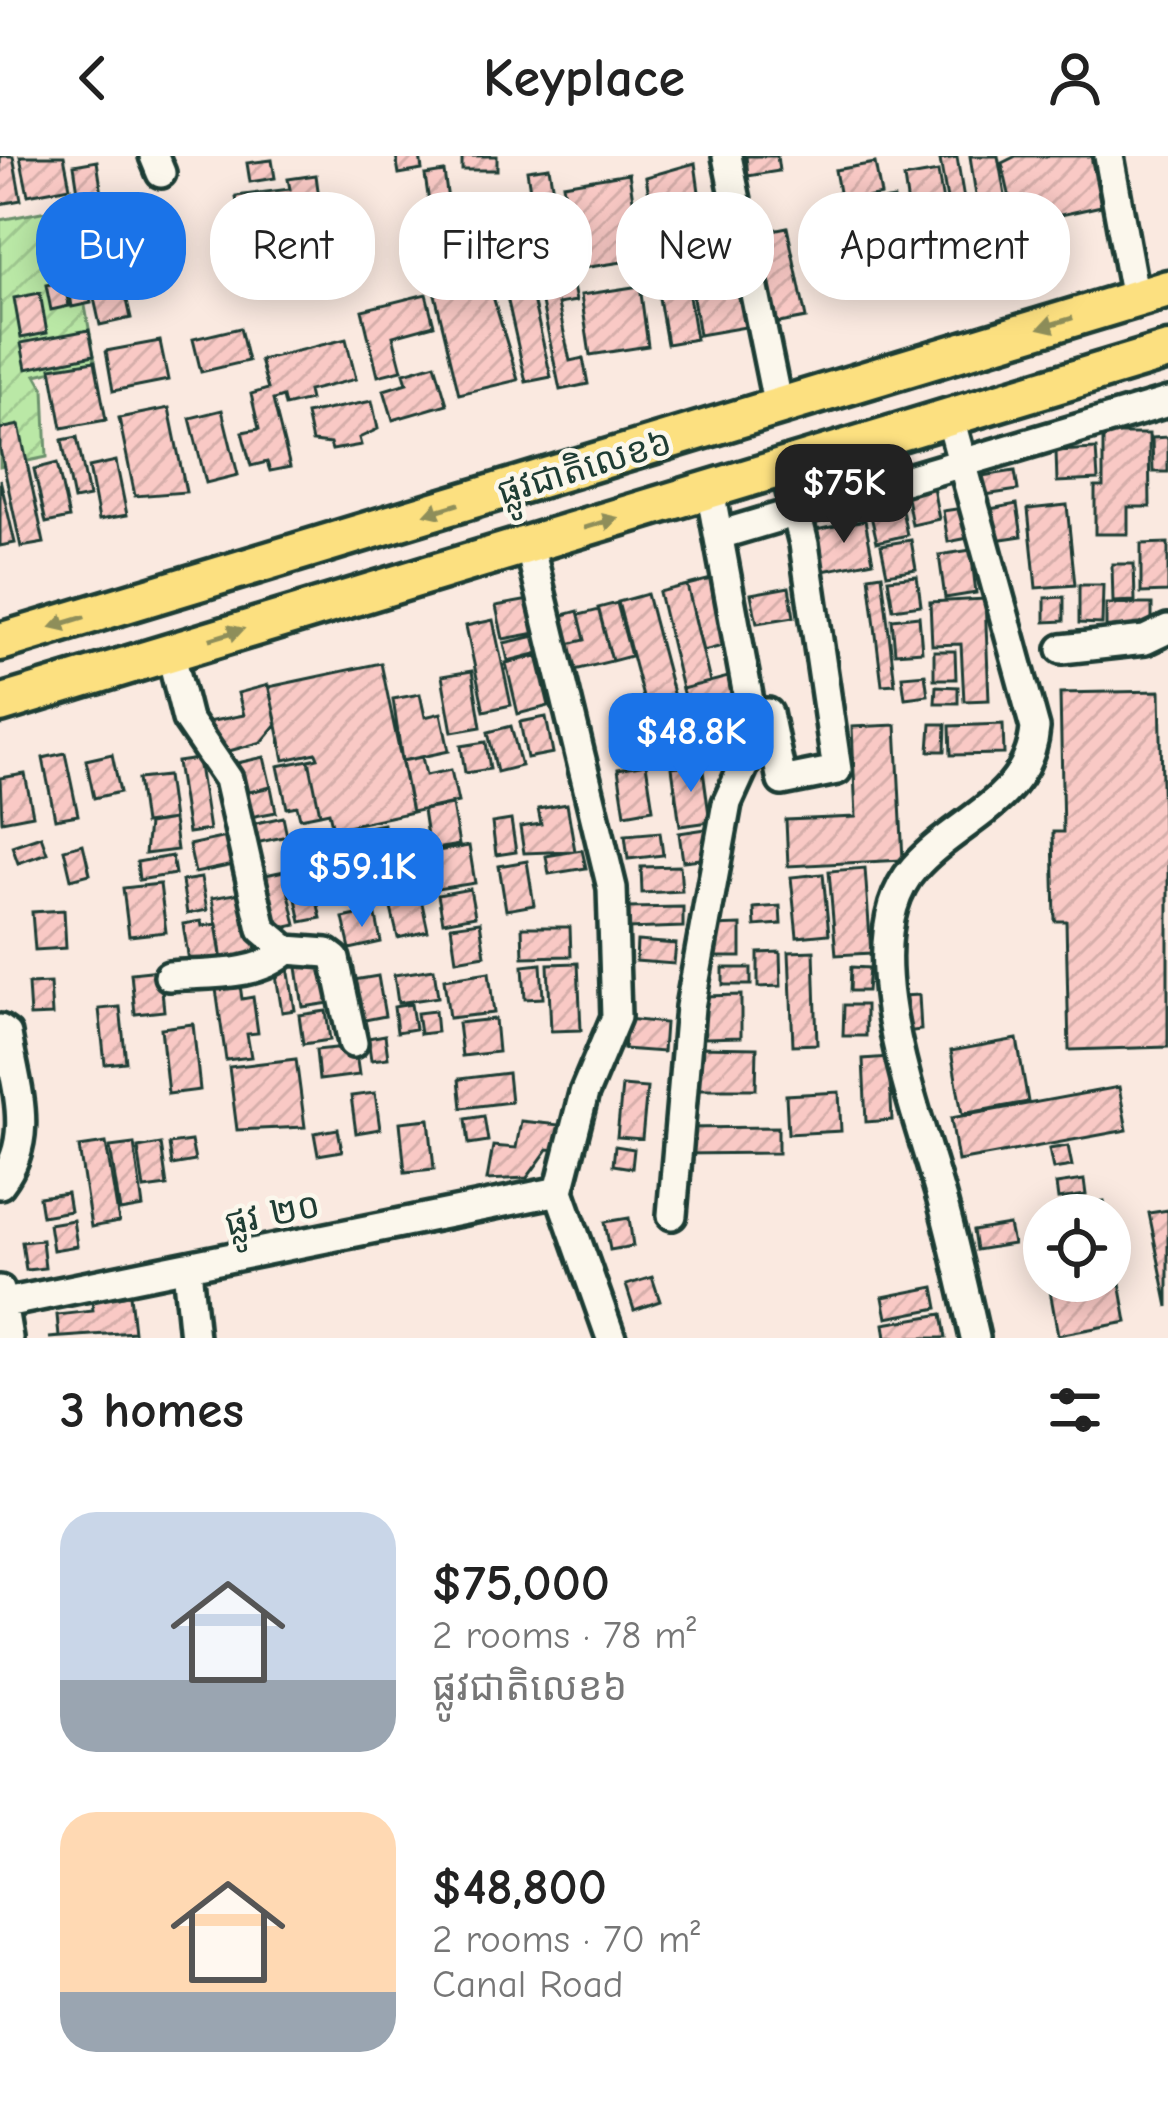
<!DOCTYPE html>
<html lang="en">
<head>
<meta charset="utf-8">
<style>
  body { margin:0; font-family:"Comic Neue","Noto Sans Khmer",sans-serif; background:#f2f2f2; color:#222; height:100vh; display:flex; flex-direction:column; font-size:45px; white-space:nowrap }
  * { box-sizing:border-box; margin:0 }
  p { font-size:39px; color:#767676 }
  .icon { flex:none; width:66px; height:66px; fill:none; stroke:currentColor; stroke-width:2; stroke-linecap:round; stroke-linejoin:round }
  .map { position:relative; height:1182px; overflow:hidden }
  .details { display:flex; flex-direction:column; background:#fff; flex:1 }
  .details>* { flex:none }
  .top-card { position:absolute; left:36px; top:36px; width:1098px; height:108px; display:flex; gap:24px }
  .fabs { position:absolute; left:1023px; top:1038px; display:grid; gap:24px }
  .fabs a { display:grid; place-items:center; width:108px; height:108px; border-radius:50%; background:#fff; box-shadow:0 6px 30px #0003; font-size:60px }
  .price { position:absolute; translate:-50% -102px; padding:0 27px; border-radius:24px; background:#1a73e8; color:#fff; font-size:39px; line-height:78px; filter:drop-shadow(0 3px 6px #0008) }
  .price::after { content:''; position:absolute; left:50%; top:72px; width:36px; height:27px; margin-left:-18px; background:inherit; clip-path:polygon(0 0,100% 0,50% 100%) }
  .price.on { background:#222; color:#fff }
  ul { padding:0; list-style:none }
  li { display:flex; align-items:center; gap:36px; height:300px; padding:0 60px }
  li span { display:grid; place-items:center; flex:none; width:336px; height:240px; border-radius:36px; color:#555 }
  li>.icon { margin-inline-start:auto }
  span .icon { width:144px; height:144px; fill:#fffc; stroke-width:1 }
  li b { font-size:51px }
  h2 { display:flex; justify-content:space-between; align-items:center; height:144px; padding:0 60px; font-size:51px }
  .tag { padding:0 42px; border-radius:48px; background:#fff; box-shadow:0 6px 30px #0003; font-size:42px; line-height:108px }
  .tag.on { background:#1a73e8; color:#fff }
  header { display:flex; justify-content:space-between; align-items:center; height:156px; padding:0 60px; background:#fff; font-size:54px; font-weight:600 }
  .map>svg:first-child { display:block }
</style>
</head>
<body>
<header><svg class="icon" aria-label="back" viewBox="0 0 24 24"><path d="M15 5l-7 7 7 7"/></svg>Keyplace<svg class="icon" aria-label="person" viewBox="0 0 24 24"><circle cx="12" cy="8" r="4"/><path d="M4 21q1-7 8-7t8 7"/></svg></header>
<div class="map">
<svg width="1168" height="1182" viewBox="0 0 1168 1182">
  <defs>
    <pattern id="garden-furrows" width="10" height="10" patternUnits="userSpaceOnUse" patternTransform="scale(3)"><rect width="10" height="10" fill="#bae8a6"/><path d="M-1 1l2-2M0 10L10 0M9 11l2-2" fill="none" stroke="#9fc890"/></pattern>
    <pattern id="building-hatch" width="6" height="6" patternUnits="userSpaceOnUse" patternTransform="scale(3)"><rect width="6" height="6" fill="#f9c9c5"/><path d="M-1 1l2-2M0 6l6-6M5 7l2-2" fill="none" stroke="#d5aeaa"/></pattern>
  </defs>
  <rect width="100%" height="100%" fill="#fae9e0"/>
  <filter id="ink" filterUnits="userSpaceOnUse"><feTurbulence type="fractalNoise" baseFrequency=".00833" numOctaves="2"/><feDisplacementMap in="SourceGraphic" scale="24" xChannelSelector="R" yChannelSelector="G"/><feConvolveMatrix kernelMatrix="1 2 1 2 8 2 1 2 1" color-interpolation-filters="sRGB"/></filter>
  <g filter="url(#ink)">
    <path fill="url(#garden-furrows)" stroke="#6c926d" stroke-width="3" d="M67 51 95 205 36 219 44 233 47 301 0 311V64Z"/>
    <path fill="url(#building-hatch)" stroke="#1f3d34" stroke-width="3" d="M0 0H13L21 44 0 48Z
      M20 0H64L70 31 28 39Z
      M396 0H420L422 14 399 18Z
      M462 0H497V14H462Z
      M746 0H777L779 15 748 20Z
      M970 0H998L1011 74 982 79Z
      M1016 0H1091L1101 50 1016 69 1002 7Z
      M957 1 971 86 955 89 940 4Z
      M272 4 275 22 250 26 247 7Z
      M97 5 104 52 81 56 74 9Z
      M695 7 700 43 651 50 646 21Z
      M875 7 881 39 841 47 835 14Z
      M549 11 557 59 534 62 527 14Z
      M444 16 448 44 429 47 425 19Z
      M938 16 945 59 910 64 904 22Z
      M629 17 642 103 576 113 563 28Z
      M316 19 322 65 241 76 236 40 290 33 288 23Z
      M894 43 907 114 849 124 836 53Z
      M736 46 757 169 699 179 679 55Z
      M455 51 457 78 424 80 422 53Z
      M827 55 843 137 826 140 810 59Z
      M945 64 951 102 920 107 914 69Z
      M787 71 806 162 769 169 755 99 762 98 758 77Z
      M112 78 131 162 100 169 81 84Z
      M304 86 309 117 252 125 248 94Z
      M73 90 76 107 54 111 51 94Z
      M482 90 487 108 429 124 424 106Z
      M681 91 696 183 667 188 651 96Z
      M525 109 551 221 526 226 501 114Z
      M486 117 518 224 459 238 433 130Z
      M571 121 576 145 558 148 570 205 583 202 588 228 560 234 538 128Z
      M87 122 91 147 72 151 68 126Z
      M64 125 69 150 51 154 46 129Z
      M640 130 648 190 590 199 581 139Z
      M40 137 47 177 21 182 14 142Z
      M426 138 434 169 393 180 402 214 378 220 362 154Z
      M240 172 248 205 201 216 193 183Z
      M89 174 94 199 26 213 21 187Z
      M346 183 356 223 308 235 310 244 285 250 283 241 273 244 290 311 270 315 267 306 251 310 242 276 259 273 251 238 268 233 260 204Z
      M160 185 168 224 113 235 106 195Z
      M95 205 106 264 62 272 51 212Z
      M435 208 447 248 393 264 384 234 407 227 404 217Z
      M372 245 378 273 359 282 361 289 332 294 330 288 312 286 306 258Z
      M169 252 186 336 135 340 119 262Z
      M222 254 238 319 206 327 190 262Z
      M19 269 44 387 21 391 0 293V273Z
      M1103 278H1149L1150 351H1128V378H1095V331H1103Z
      M77 281 89 341 74 344 62 284Z
      M1168 281V316H1153L1152 282Z
      M1096 293 1098 324 1057 326 1056 295Z
      M116 305 127 359 99 364 89 311Z
      M57 307 69 362 46 367 34 313Z
      M1015 315 1018 334 985 339 982 320Z
      M0 323 15 387 0 390Z
      M933 331 939 363 912 369 906 336Z
      M1017 348 1022 380 995 384 990 353Z
      M901 349 907 379 877 386 870 355Z
      M1067 349 1075 429 1036 432 1028 353Z
      M963 352 968 382 948 386 943 355Z
      M865 364 873 405 823 415 816 374Z
      M911 384 916 413 887 418 881 389Z
      M1168 387V436L1141 437V388Z
      M971 394 976 437 945 442 939 399Z
      M1112 408H1134L1135 445 1113 446Z
      M882 418 895 528 882 529 869 420Z
      M917 420 921 449 893 453 888 423Z
      M711 423 727 489 703 495 687 429Z
      M687 429 710 526 682 533 659 436Z
      M1079 429H1103L1102 468 1079 467Z
      M789 431 794 461 757 467 751 438Z
      M647 438 674 541 645 549 618 446Z
      M1064 441V465L1045 466V442Z
      M985 443 989 544 964 545 961 488 932 489 930 446Z
      M529 444 536 477 503 483 496 450Z
      M617 447 631 500 612 505 598 452Z
      M1106 448H1152V477H1106Z
      M599 454 612 505 575 514 568 488 585 484 579 459Z
      M578 455 585 484 559 490 552 462Z
      M919 460 922 495 895 497 892 463Z
      M493 464 511 549 484 555 466 470Z
      M535 480 539 497 508 505 504 487Z
      M934 495H955L956 523H934Z
      M537 500 549 550 518 558 506 507Z
      M381 507 412 656 333 673 329 656 320 658 309 604 318 602 316 597 284 604 269 531Z
      M472 515 481 571 452 576 442 520Z
      M925 518 928 539 905 542 902 520Z
      M728 521 733 540 687 552 682 533Z
      M268 529 277 568 262 586 229 595 197 568 244 559 238 537Z
      M936 530 958 531V547H935Z
      M1160 535 1163 672H1168V891L1069 894 1066 765H1055L1053 676H1063L1060 537Z
      M420 538 425 561 441 557 449 595 402 605 393 543Z
      M683 545 692 584 653 593 644 554Z
      M546 561 553 597 527 602 520 566Z
      M931 568H946L945 595H929Z
      M1003 568 1004 598 951 599 950 570Z
      M896 569 903 704 788 710 786 664 856 661 852 571Z
      M511 570 521 610 497 616 488 576Z
      M486 586 490 613 465 617 461 590Z
      M65 597 78 659 55 663 43 602Z
      M112 598 120 636 94 642 86 604Z
      M264 601 271 631 240 638 233 608Z
      M422 601 426 619 451 614 458 646 412 656 402 605Z
      M198 603 209 674 188 677 177 606Z
      M309 604 320 658 300 662 297 650 287 652 278 610Z
      M702 607 710 666 680 670 672 611Z
      M646 608 653 653 625 658 618 613Z
      M25 618 33 659 2 665 0 622Z
      M167 620 173 664 144 668 138 623Z
      M271 631 276 656 245 662 240 638Z
      M567 648 575 695 524 697 520 671 541 668 538 653Z
      M452 649 459 689 429 694 423 654Z
      M283 661 287 680 256 687 252 668Z
      M173 664 177 694 145 698 148 668Z
      M511 664 516 696 496 699 492 667Z
      M383 668 393 714 373 718 363 672Z
      M706 673 710 702 683 705 679 677Z
      M660 676 663 699 628 703 625 679Z
      M41 680 47 697 18 707 12 690Z
      M226 681 233 709 195 717 189 689Z
      M83 688 90 718 71 723 64 693Z
      M347 690 355 726 326 732 318 696Z
      M469 690 475 727 424 735 418 698Z
      M582 694 586 712 549 718 546 700Z
      M172 700 175 718 139 724 137 706Z
      M527 705 534 749 506 754 499 710Z
      M680 710 682 735 642 737 641 711Z
      M309 711 321 762 301 766 290 715Z
      M865 712 871 797 836 799 829 715Z
      M284 715 296 769 268 775 256 721Z
      M823 718 829 778 797 781 791 721Z
      M201 722 207 754 187 758 182 725Z
      M417 724 428 775 398 782 386 731Z
      M160 728 166 776 129 780 123 732Z
      M470 733 475 760 443 766 438 739Z
      M246 736 257 800 222 806 212 742Z
      M780 750 781 768 755 770 754 752Z
      M683 751V771L628 773 627 752Z
      M64 754 66 792 35 794 32 756Z
      M375 755 381 786 350 793 343 762Z
      M201 765 202 770 217 768 222 806 190 811 183 768Z
      M480 766 485 799 456 804 451 770Z
      M741 769V801H712L711 770Z
      M522 771H570L571 800 523 801Z
      M637 785 676 788 674 808 636 805Z
      M814 795 817 888 793 889 789 796Z
      M780 796 781 830 758 831V797Z
      M324 801 330 847 303 851 296 805Z
      M578 807 581 874 551 875 548 808Z
      M541 808 543 842 525 843 523 810Z
      M288 811 295 854 282 856 275 813Z
      M851 811 869 812 867 835H850Z
      M723 812H751V829H723Z
      M434 813 438 841 398 847 394 819Z
      M160 814 164 855 135 858 131 817Z
      M489 816 494 857 449 862 444 823Z
      M378 820 385 860 355 866 348 825Z
      M50 827 52 859 30 860 28 828Z
      M240 829 242 843 253 841 258 877 247 878 251 901 226 904 216 833Z
      M741 839V881L705 882 703 840Z
      M919 839 921 874 905 876 902 840Z
      M411 848 415 873 397 876 394 851Z
      M844 849H866V880H843Z
      M120 851 126 906 105 908 99 853Z
      M326 855 330 884 303 888 299 859Z
      M435 855 437 876 420 878 417 857Z
      M495 863 498 896 462 900 458 867Z
      M627 863 665 867 663 896 624 893Z
      M193 868 200 934 168 938 161 872Z
      M385 879 388 902 371 904 368 882Z
      M1017 883 1028 946 962 958 951 895Z
      M355 890 359 919 319 924 316 894Z
      M695 891 757 892 756 933H695Z
      M889 901 892 964 866 966 863 903Z
      M296 903 305 971 237 974 229 911Z
      M508 917 511 946 462 952 459 923Z
      M622 930 647 932 642 983 617 981Z
      M1119 931 1127 974 958 1005 951 962Z
      M839 936 841 975 788 978 786 939Z
      M375 937 380 973 356 977 351 940Z
      M484 960 488 985 469 988 466 963Z
      M429 963 434 1013 405 1016 400 966Z
      M521 965 560 969 557 994 548 993 527 1022 487 1024 493 990 516 992Z
      M778 971V997L680 998V972Z
      M338 973 342 995 318 999 314 977Z
      M191 985 195 1005 172 1009 169 988Z
      M106 987 119 1066 91 1071 79 991Z
      M134 988 143 1051 120 1055 110 991Z
      M161 988 167 1030 144 1033 138 992Z
      M615 990 634 993 632 1012 613 1009Z
      M1068 990 1072 1010 1053 1013 1049 993Z
      M1084 1024 1086 1039 1058 1043 1056 1028Z
      M67 1037 70 1055 42 1060 39 1041Z
      M1104 1045 1106 1059H1055L1054 1053Z
      M1168 1054V1151L1149 1057Z
      M629 1062 633 1090 610 1094 605 1066Z
      M73 1064 77 1090 53 1094 49 1068Z
      M1009 1069 1013 1088 976 1094 973 1075Z
      M42 1084 45 1112 26 1114 22 1086Z
      M1118 1116 1127 1166 1058 1179 1049 1129 1074 1125 1077 1141 1088 1139 1085 1125H1110V1118Z
      M652 1121 660 1145 634 1154 626 1129Z
      M934 1131 938 1152 887 1162 883 1141Z
      M130 1139 134 1176 49 1182 59 1181 57 1159 93 1155 92 1144Z
      M942 1158 946 1182H886L884 1168Z"/>
    <g fill="none" stroke-linecap="round" stroke-linejoin="round">
      <defs>
        <path id="minor" d="M154 0 161 17
          M727 0 778 251
          M1109 0 1135 143
          M950 262 1035 572C1029 645 957 663 914 712 847 787 921 965 943 1048 955 1092 965 1137 975 1182
          M719 379 1168 246
          M529 388 612 732 616 861 584 937 559 1035 611 1182
          M1062 493 1145 484 1168 473
          M170 495 187 563 228 623 262 773 287 794 327 797 335 803 353 887
          M768 557 782 625 837 614 804 388 785 311
          M169 820C206 817 258 822 287 794
          M0 873 7 878C16 934 36 981 0 1028
          M672 1059 690 851 727 647 756 583 710 334
          M187 1112 194 1182
          M0 1134 8 1182
          M0 1148 559 1035"/>
        <path id="major" d="M0 486 1168 133
          M0 548 1168 195"/>
      </defs>
      <use href="#minor" stroke="#1f3d34" stroke-width="36"/>
      <use href="#major" stroke="#1f3d34" stroke-width="45"/>
      <use href="#minor" stroke="#fbf7ec" stroke-width="27"/>
      <use href="#major" stroke="#fce080" stroke-width="36"/>
    </g>
    <defs><path id="oneway-solid" d="M-6-.8H1V-3.2L6.5 0L1 3.2V.8H-6Z" transform="scale(3)"/></defs>
    <g fill="#8e8e5a">
      <use href="#oneway-solid" transform="translate(1056 167) rotate(163)"/>
      <use href="#oneway-solid" transform="translate(442 353) rotate(163)"/>
      <use href="#oneway-solid" transform="translate(601 367) rotate(-17)"/>
      <use href="#oneway-solid" transform="translate(68 466) rotate(163)"/>
      <use href="#oneway-solid" transform="translate(227 478) rotate(-17)"/>
    </g>
  </g>
  <g text-anchor="middle" stroke-width="9" stroke-linejoin="round" paint-order="stroke">
    <g font-size="36" fill="#1f3d34" stroke="#fbf7ec">
      <text transform="translate(584 310) rotate(-17)" y="13">ផ្លូវជាតិលេខ៦</text>
      <text transform="translate(272 1057) rotate(-12)" y="13">ផ្លូវ ២០</text>
    </g>
  </g>
</svg>
<div class="fabs">
<a><svg class="icon" aria-label="locate" viewBox="0 0 24 24"><circle cx="12" cy="12" r="6"/><path d="M12 2v4M12 18v4M2 12h4M18 12h4"/></svg></a>
</div>
<b class="price on" style="left:844px;top:390px">$75K</b>
<b class="price" style="left:691px;top:639px">$48.8K</b>
<b class="price" style="left:362px;top:774px">$59.1K</b>
<div class="top-card">
<a class="tag on">Buy</a>
<a class="tag">Rent</a>
<a class="tag">Filters</a>
<a class="tag">New</a>
<a class="tag">Apartment</a>
</div>
</div>
<section class="details">
<h2>3 homes<svg class="icon" aria-label="filters" viewBox="0 0 24 24"><path d="M4 7h16M4 17h16"/><circle cx="9" cy="7" r="2"/><circle cx="15" cy="17" r="2"/></svg></h2>
<ul>
<li><span style="background:linear-gradient(#c9d6e8 70%,#9aa5b1 0)"><svg class="icon" aria-label="home" viewBox="0 0 24 24"><path d="M3 11l9-7 9 7M6 9v11h12V9"/></svg></span><div><b>$75,000</b><p>2 rooms · 78 m²</p><p>ផ្លូវជាតិលេខ៦</p></div></li>
<li><span style="background:linear-gradient(#ffd9b3 75%,#9aa5b1 0)"><svg class="icon" aria-label="home" viewBox="0 0 24 24"><path d="M3 11l9-7 9 7M6 9v11h12V9"/></svg></span><div><b>$48,800</b><p>2 rooms · 70 m²</p><p>Canal Road</p></div></li>
</ul>
</section>
</body>
</html>
